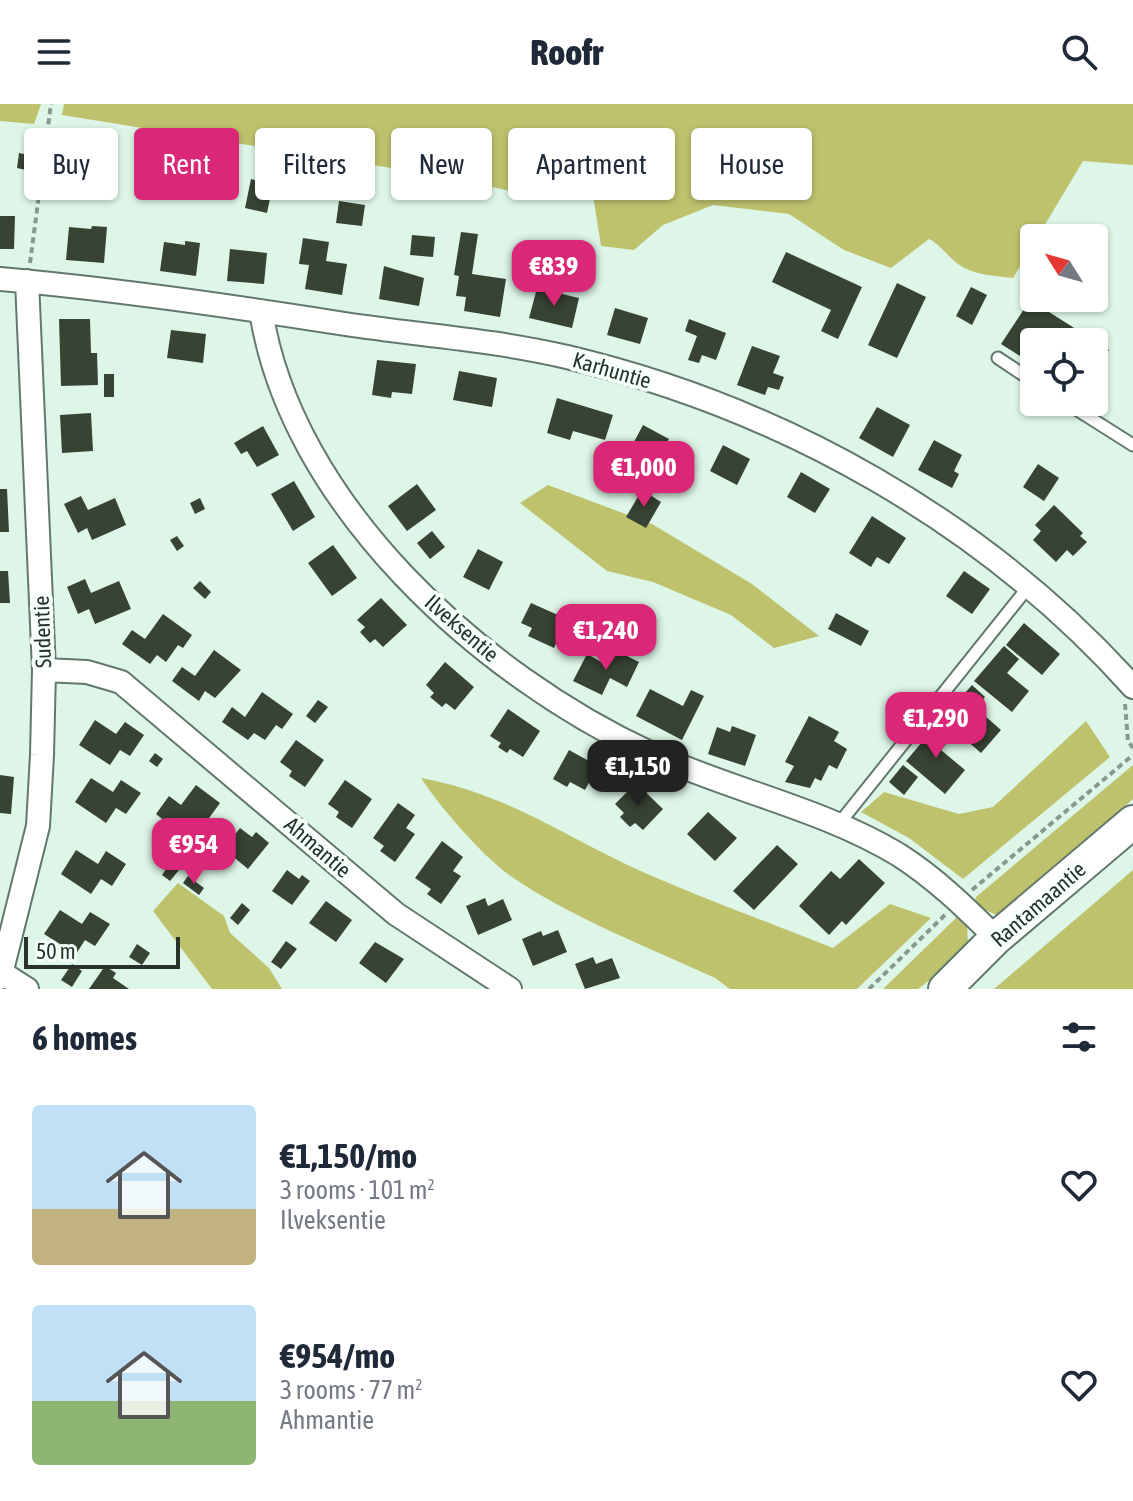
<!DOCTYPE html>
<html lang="en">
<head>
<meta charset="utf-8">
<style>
  body { margin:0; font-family:"Asap Condensed",sans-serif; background:#f2f2f3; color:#1f2937; height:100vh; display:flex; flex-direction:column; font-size:30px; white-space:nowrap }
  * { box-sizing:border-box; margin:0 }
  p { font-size:26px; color:#747a83 }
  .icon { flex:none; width:44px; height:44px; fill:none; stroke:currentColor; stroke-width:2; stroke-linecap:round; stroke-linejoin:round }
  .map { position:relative; height:885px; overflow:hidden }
  .drawer { display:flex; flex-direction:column; background:#fff; flex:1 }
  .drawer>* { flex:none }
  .top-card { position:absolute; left:24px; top:24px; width:1086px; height:72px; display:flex; gap:16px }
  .needle { width:52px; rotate:307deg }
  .buttons { position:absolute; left:1020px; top:120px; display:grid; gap:16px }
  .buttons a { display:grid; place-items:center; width:88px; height:88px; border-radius:8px; background:#fff; box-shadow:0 2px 6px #0004; font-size:40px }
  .scale { position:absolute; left:24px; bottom:20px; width:156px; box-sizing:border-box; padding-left:8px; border:4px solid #29322c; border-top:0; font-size:22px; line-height:28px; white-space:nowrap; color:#29322c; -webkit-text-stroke:6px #f6fff9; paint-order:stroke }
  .price { position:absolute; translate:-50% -68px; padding:0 18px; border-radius:16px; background:#db2777; color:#fff; font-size:26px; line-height:52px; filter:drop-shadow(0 2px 4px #0008) }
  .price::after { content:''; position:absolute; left:50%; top:48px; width:24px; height:18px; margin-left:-12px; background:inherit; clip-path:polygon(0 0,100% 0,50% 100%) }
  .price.active { background:#222; color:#fff }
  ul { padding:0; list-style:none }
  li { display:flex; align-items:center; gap:24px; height:200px; padding:0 32px }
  li span { display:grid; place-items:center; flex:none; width:224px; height:160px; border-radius:8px; color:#555 }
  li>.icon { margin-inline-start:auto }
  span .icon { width:96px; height:96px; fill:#fffc; stroke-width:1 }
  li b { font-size:34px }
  h2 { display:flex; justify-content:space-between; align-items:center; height:96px; padding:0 32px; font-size:34px }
  .tag { padding:0 28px; border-radius:8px; background:#fff; box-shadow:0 2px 6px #0004; font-size:28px; line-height:72px }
  .tag.active { background:#db2777; color:#fff }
  header { display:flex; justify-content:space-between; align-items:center; height:104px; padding:0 32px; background:#fff; font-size:36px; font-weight:800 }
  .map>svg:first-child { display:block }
</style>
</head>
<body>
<header><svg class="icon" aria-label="menu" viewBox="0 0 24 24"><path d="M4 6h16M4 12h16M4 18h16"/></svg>Roofr<svg class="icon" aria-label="search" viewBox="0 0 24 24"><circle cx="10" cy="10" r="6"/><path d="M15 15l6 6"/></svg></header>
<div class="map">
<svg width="1133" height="885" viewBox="0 0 1133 885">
  <rect width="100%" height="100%" fill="#def6e8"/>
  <path fill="#bec26d" d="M0 0H41L34 20 0 17Z
    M64 0H1133V61L1083 57 1013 174C995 172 973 171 958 160 947 152 942 142 929 135L891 164 844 146 789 110 713 101 663 121 634 146 601 142 592 85 564 76 528 91 441 72 62 11Z
    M548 381 652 420 752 480 819 532 774 544 731 511 653 478 607 467 520 399Z
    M1086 617 1110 653 963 775 909 734 861 708 884 688 959 710 993 703Z
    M1133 661V695L1001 813 974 801 976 793Z
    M421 674C509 690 566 734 645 769 707 796 770 819 833 844L890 800 931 814 857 885H730L715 874C648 843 574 815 512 773 484 754 440 703 421 674Z
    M1133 766V885H994Z
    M178 779 224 812 230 829 269 864 282 885H212L153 807Z
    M958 812 967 821 968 840 953 858 918 885H883Z"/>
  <path fill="#384333" d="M19 49 29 51 26 66 17 64Z
    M251 75 273 80 267 109 245 104Z
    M339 97 365 101 362 122 336 119Z
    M0 112H15L14 145H0Z
    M92 122 107 123 104 159 66 156 69 123 91 125Z
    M461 128 478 130 472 170 506 175 500 213 464 207 466 193 456 192 459 172 454 171Z
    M412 131 435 133 433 153 410 151Z
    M303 134 329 138 326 157 347 160 342 191 305 185 309 161 299 160Z
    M568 136 583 139 580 153 566 151Z
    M185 137 200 139 196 172 160 167 164 138 185 141Z
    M230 145 267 149 264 180 227 177Z
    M786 148 862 183 838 235 821 227 831 206 772 178Z
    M384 162 424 174 419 202 379 195Z
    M897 179 926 193 897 254 868 241Z
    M971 183 987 191 972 221 956 212Z
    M537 184 579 194 572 224 529 214Z
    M1030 196 1109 246 1094 269V238H1034V261L1001 240Z
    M615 204 648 214 640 240 607 231Z
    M59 215H90L91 249H97L98 281 61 282Z
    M689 215 726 229 716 256 702 251 699 259 688 256 697 232 685 227Z
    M171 226 206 230 203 259 167 254Z
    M752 242 780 252 773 269 784 273 779 286 768 283 765 291 737 281Z
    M377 256 416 260 412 290 392 288 391 294 372 291Z
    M459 267 497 274 492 303 453 296Z
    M104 270H114V293H104Z
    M557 294 613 311 605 336 573 327 570 336 547 329Z
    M877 303 910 321 893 353 859 334Z
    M91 309 93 347 62 349 60 311Z
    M643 321 669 335 645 380 619 366Z
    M263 322 279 351 257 363 247 347 241 350 234 339Z
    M934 336 962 351 954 367 959 370 952 384 918 366Z
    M723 341 750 355 737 381 710 367Z
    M1038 360 1059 374 1044 397 1023 383Z
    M801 368 830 385 815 409 787 393Z
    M294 377 315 413 293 427 271 390Z
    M417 380 436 406 407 427 388 402Z
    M0 385H7L9 428H0Z
    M642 386 661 398 646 424 626 413Z
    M81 392 88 406 115 394 126 421 92 436 87 424 78 429 64 400Z
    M200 394 205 405 195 410 190 399Z
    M1054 401 1083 429 1080 432 1087 438 1073 452 1067 446 1056 458 1033 436 1041 427 1035 421Z
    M872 412 906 434 889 460 877 453 871 463 849 449Z
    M432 427 445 443 430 455 417 439Z
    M177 432 184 442 177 447 170 436Z
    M333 441 357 474 332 492 308 459Z
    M478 445 503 458 489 486 463 473Z
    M0 467H8L10 499H0Z
    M964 467 990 485 972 510 946 492Z
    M85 475 91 489 119 477 131 505 95 520 89 505 78 510 67 483Z
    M200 477 211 488 205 495 193 484Z
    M381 494 407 521 383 543 375 535 370 539 360 528 365 523 357 516Z
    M531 499 567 515 554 544 528 532 532 524 521 519Z
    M836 509 869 527 861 542 828 525Z
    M163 510 192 531 183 544 178 541 166 558 157 551 150 560 122 540 132 526 145 535Z
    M1024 519 1060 550 1042 571 1006 541Z
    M1004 542 1019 555 1007 569 1029 587 1012 608 974 577Z
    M613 545 639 558 627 583 610 574 602 591 573 577 587 550 605 560Z
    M214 546 241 566 215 594 205 587 199 597 172 577 182 563 195 572Z
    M445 558 474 583 455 606 446 599 442 603 430 593 434 589 426 581Z
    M972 581 985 593 976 604 1001 626 981 649 942 615Z
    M650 585 683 602 691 586 704 592 682 636 636 612Z
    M262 588 293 610 282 625 276 621 265 636 254 629 248 636 222 618 232 603 245 613Z
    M318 596 328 603 315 619 306 612Z
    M508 605 540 627 523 653 510 645 507 649 498 643 501 639 490 632Z
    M809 612 839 628 834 637 847 645 837 665 829 661 821 677 815 674 810 684 785 678 794 662 785 658Z
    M95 616 116 630 125 618 144 631 130 652 120 646 110 661 79 641Z
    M939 618 954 630 941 646 965 666 945 690 906 657Z
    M732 622 756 631 745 662 708 650 717 623 730 628Z
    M296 636 324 656 305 683 289 672 292 667 280 658Z
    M569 646 598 662 585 686 570 678 567 683 553 675Z
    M155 649 163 655 157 663 149 657Z
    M903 661 918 673 904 691 889 678Z
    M0 671 14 673 11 710 0 709Z
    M91 674 113 688 121 676 141 689 126 710 116 704 106 719 75 698Z
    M345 676 372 695 352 724 336 713 339 708 328 700Z
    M636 679 663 705 643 726 635 719 630 723 620 713 624 709 615 700Z
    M196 681 220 699 199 728 188 720 181 730 156 710 169 692 181 701Z
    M398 699 415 711 406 724 415 730 395 758 380 747 384 742 373 734Z
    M708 708 737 734 715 757 687 730Z
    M240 724 252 733 256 728 269 739 248 765 224 745Z
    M442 737 463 753 453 767 461 772 441 800 427 790 431 785 415 774Z
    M777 741 798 760 754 806 733 787Z
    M76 746 98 760 106 747 126 760 112 782 101 775 91 790 61 770Z
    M859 755 885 779 846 821 842 817 829 831 799 802 831 767 840 775Z
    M170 759 179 766 170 777 162 771Z
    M287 766 299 775 302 771 310 777 292 801 272 787Z
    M188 772 204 784 199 791 183 779Z
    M485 794 488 802 503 795 512 816 478 831 466 802Z
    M326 797 352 816 336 838 309 819Z
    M242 799 250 806 238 821 230 814Z
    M60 806 82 820 90 808 110 820 95 842 85 836 76 850 44 830Z
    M558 826 567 848 533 862 522 835 541 827 543 832Z
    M286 837 297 845 281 865 271 858Z
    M375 838 404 855 386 879 359 859Z
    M137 840 150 849 142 861 129 853Z
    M593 853 596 860 612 854 620 874 585 885 575 860Z
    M72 860 82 867 72 883 61 876Z
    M105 862 116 869 113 874 129 885H89Z"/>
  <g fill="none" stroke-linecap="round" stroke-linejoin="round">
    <defs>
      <path id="lane" d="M998 254 1034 278
        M1065 298 1133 341
        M838 721 1029 482"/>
      <path id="street" d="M0 175C115 185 231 202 345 220 418 231 495 236 567 253 782 304 985 418 1133 583
        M261 207C291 401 482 572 652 650 733 687 823 705 899 751 935 774 966 804 996 834
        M44 566 87 568 121 578 396 810 510 885
        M2 869 27 885
        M0 874 38 722 42 651 44 566 27 177"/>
      <path id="secondary" d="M945 885 996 834 1133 718"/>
    </defs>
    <use href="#lane" stroke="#63786c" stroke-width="15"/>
    <use href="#street" stroke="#63786c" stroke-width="26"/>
    <use href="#secondary" stroke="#63786c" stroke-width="36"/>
    <path stroke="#87988e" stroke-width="4" stroke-dasharray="6 4" stroke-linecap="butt" d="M30 159 51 0
      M1125 600 1128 637 1133 644
      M972 786 1133 651
      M869 885 945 811"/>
    <use href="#lane" stroke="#fff" stroke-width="11"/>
    <use href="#street" stroke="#fff" stroke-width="22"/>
    <use href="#secondary" stroke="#fff" stroke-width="32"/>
  </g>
  <g text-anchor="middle" stroke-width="8" stroke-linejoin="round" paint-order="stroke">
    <g font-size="22" fill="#29322c" stroke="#f6fff9">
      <text transform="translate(612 266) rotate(16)" y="8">Karhuntie</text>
      <text transform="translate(462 524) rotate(41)" y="8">Ilveksentie</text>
      <text transform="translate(42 528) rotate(-92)" y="8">Sudentie</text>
      <text transform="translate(318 743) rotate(41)" y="8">Ahmantie</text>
      <text transform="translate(1038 800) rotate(-41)" y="8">Rantamaantie</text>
    </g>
  </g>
</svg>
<div class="buttons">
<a><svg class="needle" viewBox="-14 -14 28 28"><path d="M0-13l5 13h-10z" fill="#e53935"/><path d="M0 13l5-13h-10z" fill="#747a83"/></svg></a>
<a><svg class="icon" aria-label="locate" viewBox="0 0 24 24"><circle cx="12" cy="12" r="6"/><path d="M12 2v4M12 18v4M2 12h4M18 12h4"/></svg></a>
</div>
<div class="scale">50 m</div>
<b class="price" style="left:554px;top:204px">€839</b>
<b class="price" style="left:644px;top:405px">€1,000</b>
<b class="price" style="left:606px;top:568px">€1,240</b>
<b class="price" style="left:936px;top:656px">€1,290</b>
<b class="price active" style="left:638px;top:704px">€1,150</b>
<b class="price" style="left:194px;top:782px">€954</b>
<div class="top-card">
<a class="tag">Buy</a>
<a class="tag active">Rent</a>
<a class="tag">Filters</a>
<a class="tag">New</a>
<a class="tag">Apartment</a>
<a class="tag">House</a>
</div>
</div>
<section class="drawer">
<h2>6 homes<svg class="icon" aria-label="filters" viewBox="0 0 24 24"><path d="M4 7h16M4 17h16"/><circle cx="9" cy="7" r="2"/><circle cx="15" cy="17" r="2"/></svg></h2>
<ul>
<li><span style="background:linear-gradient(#bfe0f5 65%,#c2b280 0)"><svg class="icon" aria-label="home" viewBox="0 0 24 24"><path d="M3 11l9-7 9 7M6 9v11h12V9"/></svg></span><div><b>€1,150/mo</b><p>3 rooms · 101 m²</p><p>Ilveksentie</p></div><svg class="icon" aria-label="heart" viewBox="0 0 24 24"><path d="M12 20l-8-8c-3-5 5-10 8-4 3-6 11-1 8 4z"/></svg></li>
<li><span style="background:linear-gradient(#bfe0f5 60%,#8fb573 0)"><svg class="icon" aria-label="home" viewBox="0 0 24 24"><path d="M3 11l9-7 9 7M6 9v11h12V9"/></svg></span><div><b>€954/mo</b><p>3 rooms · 77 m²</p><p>Ahmantie</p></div><svg class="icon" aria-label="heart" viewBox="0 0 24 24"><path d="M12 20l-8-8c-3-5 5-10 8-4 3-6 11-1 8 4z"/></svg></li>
</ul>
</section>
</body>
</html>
